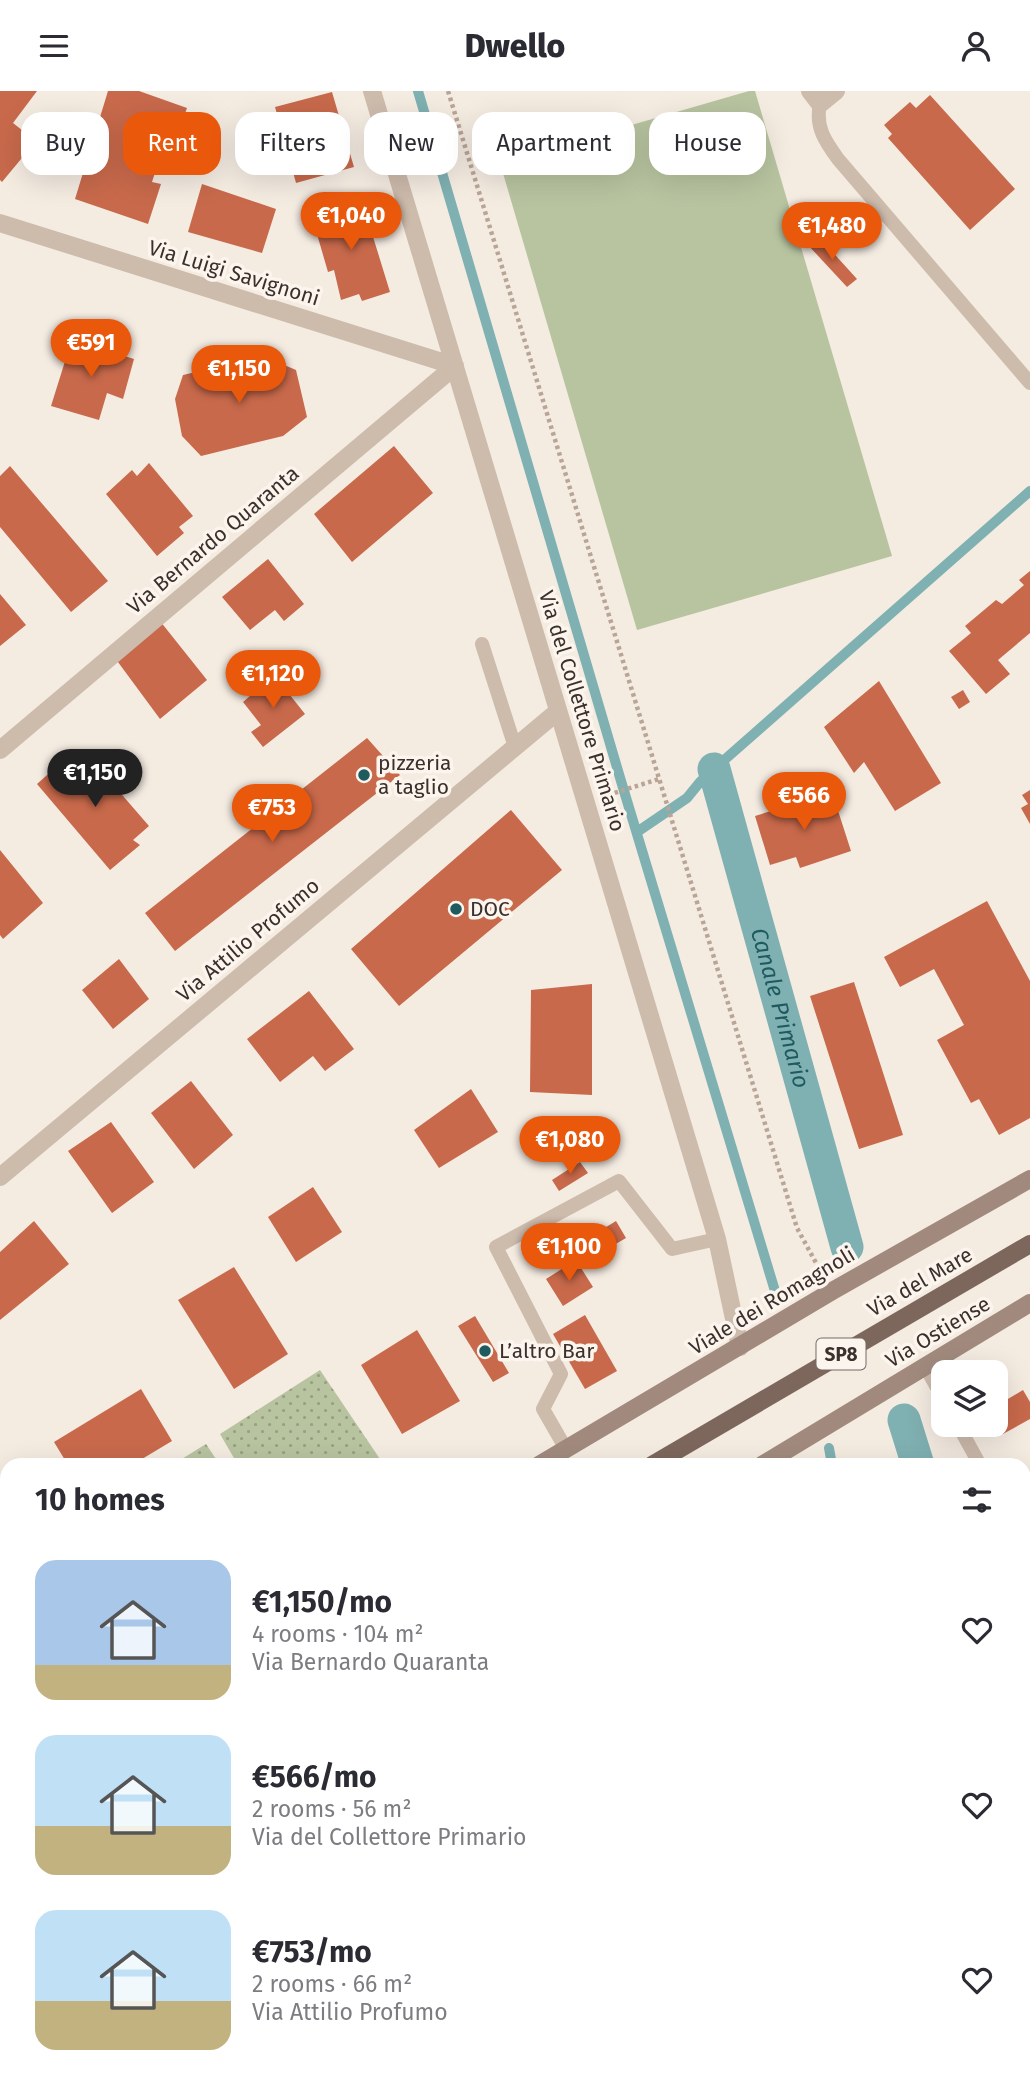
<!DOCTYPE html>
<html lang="en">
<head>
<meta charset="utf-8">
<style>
  body { margin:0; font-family:"Fira Sans",sans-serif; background:#f7f7f7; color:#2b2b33; height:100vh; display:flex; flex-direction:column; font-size:26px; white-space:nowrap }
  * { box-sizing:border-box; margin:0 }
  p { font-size:23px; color:#7c7c81 }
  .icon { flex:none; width:38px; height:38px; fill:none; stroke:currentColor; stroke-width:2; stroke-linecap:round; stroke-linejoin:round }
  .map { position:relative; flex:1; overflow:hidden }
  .side { position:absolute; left:0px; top:1367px; width:1031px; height:625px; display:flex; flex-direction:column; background:#fff; border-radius:21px 21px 0 0; box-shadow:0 7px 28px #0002 }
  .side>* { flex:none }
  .hud { position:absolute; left:21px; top:21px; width:989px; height:63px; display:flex; gap:14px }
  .fabs { position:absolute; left:931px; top:1269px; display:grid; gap:14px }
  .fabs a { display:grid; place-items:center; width:77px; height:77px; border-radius:14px; background:#fff; box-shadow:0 7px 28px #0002; font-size:35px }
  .price { position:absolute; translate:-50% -60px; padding:0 16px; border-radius:24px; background:#ea580c; color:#fff; font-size:23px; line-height:46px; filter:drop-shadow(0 2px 4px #0008) }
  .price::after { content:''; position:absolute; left:50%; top:42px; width:21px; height:16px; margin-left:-10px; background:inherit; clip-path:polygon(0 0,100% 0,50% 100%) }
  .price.selected { background:#222; color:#fff }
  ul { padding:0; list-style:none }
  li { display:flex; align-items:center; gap:21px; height:175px; padding:0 35px }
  li span { display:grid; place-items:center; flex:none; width:196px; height:140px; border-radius:21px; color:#555 }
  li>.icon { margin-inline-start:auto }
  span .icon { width:84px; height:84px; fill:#fffc; stroke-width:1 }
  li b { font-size:30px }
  h2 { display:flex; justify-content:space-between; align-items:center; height:84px; padding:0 35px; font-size:30px }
  .chip { padding:0 24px; border-radius:21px; background:#fff; box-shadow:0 7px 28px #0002; font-size:24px; line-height:63px }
  .chip.selected { background:#ea580c; color:#fff }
  header { display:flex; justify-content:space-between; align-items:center; height:91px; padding:0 35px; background:#fff; font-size:32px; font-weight:800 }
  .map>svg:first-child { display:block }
</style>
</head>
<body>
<header><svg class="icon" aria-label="menu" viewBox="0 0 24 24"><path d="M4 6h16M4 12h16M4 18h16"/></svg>Dwello<svg class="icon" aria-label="person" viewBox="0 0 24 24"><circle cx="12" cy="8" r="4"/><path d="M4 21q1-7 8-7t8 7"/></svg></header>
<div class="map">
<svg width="1030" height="1990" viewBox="0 0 1030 1990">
  <defs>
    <pattern id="grass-dots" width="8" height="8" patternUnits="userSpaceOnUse" patternTransform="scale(1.75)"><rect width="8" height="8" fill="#b8c4a0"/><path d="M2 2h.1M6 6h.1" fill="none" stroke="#97a083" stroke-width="1.8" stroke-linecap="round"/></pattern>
  </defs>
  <rect width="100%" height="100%" fill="#f4ebe1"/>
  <path fill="url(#grass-dots)" d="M320 1279 384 1374H238L220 1343Z
    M206 1353 220 1374H172Z"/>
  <path fill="#b8c4a0" d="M749 0H755L892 465 637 539 500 72Z"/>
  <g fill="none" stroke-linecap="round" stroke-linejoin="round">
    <path stroke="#7fb0b2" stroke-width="10" d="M418 0 621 690 775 1200
      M637 741 687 707 700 691 714 678 1030 400
      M829 1357 832 1374
      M0 1912 7 1907"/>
    <g stroke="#7fb0b2" stroke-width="33">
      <path id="s1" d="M714 678 847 1156"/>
      <path d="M904 1329 918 1374"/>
      <path d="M1019 1984 1020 1990"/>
    </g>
  </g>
  <path fill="#c8694b" d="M0 0H37L13 32 36 50 2 91 0 89Z
    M108 0H139L187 17 174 54 165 51 152 91 161 93 148 133 75 108Z
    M332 1 354 76 296 92 275 16Z
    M930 4 1015 98 970 139 888 47 892 43 884 34 910 11 916 17Z
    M202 93 276 118 262 162 188 141Z
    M362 110 390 201 362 210 359 203 341 209 334 179 328 181 312 126Z
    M818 145 857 188 847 196 808 154Z
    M72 248 134 268 123 308 107 302 99 329 51 315Z
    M263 265 296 279 307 326 283 345 201 365 182 345 175 308 183 284Z
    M394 355 433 402 352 471 314 423Z
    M149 372 193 425 179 436 184 442 157 465 106 403 132 379 137 385Z
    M10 375 108 490 71 521 0 436V385Z
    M268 468 304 513 284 530 275 519 250 539 222 506Z
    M1030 480V542L998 569 1010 583 986 603 949 560 971 542 965 535 996 509 1002 513 1024 494 1019 489Z
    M0 503 26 534 0 555Z
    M160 530 207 589 160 628 115 567Z
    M274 584 305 623 263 656 251 641 261 634 243 611Z
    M879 590 941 692 895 720 864 671 854 682 824 636Z
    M963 599 970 611 959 618 951 606Z
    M367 647 400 684 175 860 145 822Z
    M85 661 149 735 133 749 140 754 110 779 37 693 65 668 70 674Z
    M1030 699V733L1021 717 1028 713 1022 704Z
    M832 701 851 760 800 777 796 766 770 774 755 725Z
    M511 719 562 779 399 915 351 858Z
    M0 759 43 812 3 848 0 844Z
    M987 810 1030 890V1027L999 1044 979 1008 971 1012 937 949 964 934 934 878 900 896 884 866Z
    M119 868 149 908 113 938 82 899Z
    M854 891 903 1044 859 1058 810 905Z
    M592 893V1004L530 1001 531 899Z
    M309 900 354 958 325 980 313 965 280 991 247 948Z
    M191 990 233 1044 194 1078 151 1022Z
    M471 998 498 1041 439 1077 414 1039Z
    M111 1031 154 1091 112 1122 68 1060Z
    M580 1071 588 1082 559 1100 552 1089Z
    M313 1096 342 1141 296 1171 268 1126Z
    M34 1130 69 1173 0 1229V1161Z
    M616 1130 626 1147 590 1168 580 1152Z
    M576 1169 593 1196 563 1215 546 1188Z
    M234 1176 288 1263 234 1298 178 1209Z
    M585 1224 617 1280 585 1298 553 1243Z
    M475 1225 509 1282 493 1291 458 1235Z
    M417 1239 460 1310 402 1343 361 1274Z
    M141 1298 172 1350 132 1374H68L54 1351Z
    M1023 1299 1030 1311V1328L1003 1343 996 1332V1315Z
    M1024 1494H1030V1638H1024Z
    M425 1984H482L484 1990H426Z"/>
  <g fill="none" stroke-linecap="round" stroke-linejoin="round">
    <path stroke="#b9a596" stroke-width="4.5" stroke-dasharray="3.5 3.5" stroke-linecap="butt" d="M448 0 797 1137 821 1181
      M608 704 659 688"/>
    <path stroke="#cdbbac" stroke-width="14" d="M820 13C815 36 825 50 838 68L1030 292
      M482 553 515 656
      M925 1275 943 1307
      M958 1334 980 1374
      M566 1358 543 1318 561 1283 496 1156 619 1090 672 1158 717 1148
      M1024 1426 1030 1430
      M0 1981 7 1977"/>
    <path stroke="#cdbbac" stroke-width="18" d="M372 0 717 1148 740 1256
      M810 0 820 13 836 0
      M0 132 455 275
      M0 659 455 275
      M0 1086 557 621"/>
    <path stroke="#a18a7d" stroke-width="18" d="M539 1374 834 1199 1030 1088
      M762 1374 1030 1212
      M0 1689 7 1685
      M0 1820 7 1816"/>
    <path stroke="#7d675c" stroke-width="18" d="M652 1374 1030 1153
      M0 1748 7 1744"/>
  </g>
  <g fill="#1f5a5e" stroke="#fbf5ee" stroke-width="2.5">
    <circle cx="364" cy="684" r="7"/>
    <circle cx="456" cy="818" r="7"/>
    <circle cx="485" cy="1260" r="7"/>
  </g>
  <g text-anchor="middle" stroke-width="7" stroke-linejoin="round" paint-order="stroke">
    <rect fill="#fbf5ee" stroke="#756b66" stroke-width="2" x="816.5" y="1247.5" width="49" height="31" rx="5"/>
    <g font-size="19" font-weight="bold" fill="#3b302b">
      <text x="841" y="1270">SP8</text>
    </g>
    <g font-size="21" fill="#3b302b" stroke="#fbf5ee">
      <text transform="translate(234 182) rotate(17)" y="7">Via Luigi Savignoni</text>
      <text transform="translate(213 449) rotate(-40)" y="7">Via Bernardo Quaranta</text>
      <text transform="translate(582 620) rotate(73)" y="7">Via del Collettore Primario</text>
      <text transform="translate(248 849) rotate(-40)" y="7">Via Attilio Profumo</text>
      <text transform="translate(920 1191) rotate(-30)" y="7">Via del Mare</text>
      <text transform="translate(772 1210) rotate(-31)" y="7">Viale dei Romagnoli</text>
      <text transform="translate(938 1241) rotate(-31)" y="7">Via Ostiense</text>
    </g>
    <g font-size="21" fill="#3b302b" stroke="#fbf5ee" text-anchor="start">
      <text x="378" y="679">pizzeria<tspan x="378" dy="24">a taglio</tspan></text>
      <text x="470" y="825">DOC</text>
      <text x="499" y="1267">L’altro Bar</text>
    </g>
    <g font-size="23" font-style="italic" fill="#1f5a5e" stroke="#fbf5ee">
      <text dy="8" stroke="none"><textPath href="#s1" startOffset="248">Canale Primario</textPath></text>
    </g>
  </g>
</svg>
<div class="fabs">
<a><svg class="icon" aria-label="layers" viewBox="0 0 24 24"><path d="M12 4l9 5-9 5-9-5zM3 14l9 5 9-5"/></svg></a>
</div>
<b class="price" style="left:351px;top:161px">€1,040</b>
<b class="price" style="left:832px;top:171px">€1,480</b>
<b class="price" style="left:91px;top:288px">€591</b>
<b class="price" style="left:239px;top:314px">€1,150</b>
<b class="price" style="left:273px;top:619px">€1,120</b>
<b class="price selected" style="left:95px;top:718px">€1,150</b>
<b class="price" style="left:804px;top:741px">€566</b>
<b class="price" style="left:272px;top:753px">€753</b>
<b class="price" style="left:570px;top:1085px">€1,080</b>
<b class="price" style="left:569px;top:1192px">€1,100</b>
<div class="hud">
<a class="chip">Buy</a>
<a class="chip selected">Rent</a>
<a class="chip">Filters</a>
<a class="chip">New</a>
<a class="chip">Apartment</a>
<a class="chip">House</a>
</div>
<section class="side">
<h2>10 homes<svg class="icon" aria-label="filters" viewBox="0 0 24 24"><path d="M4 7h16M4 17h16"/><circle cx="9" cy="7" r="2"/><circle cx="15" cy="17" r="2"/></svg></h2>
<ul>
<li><span style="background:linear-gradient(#a9c7e8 75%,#c2b280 0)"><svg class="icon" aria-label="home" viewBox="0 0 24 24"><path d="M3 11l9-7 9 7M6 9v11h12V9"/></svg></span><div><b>€1,150/mo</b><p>4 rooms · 104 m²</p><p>Via Bernardo Quaranta</p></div><svg class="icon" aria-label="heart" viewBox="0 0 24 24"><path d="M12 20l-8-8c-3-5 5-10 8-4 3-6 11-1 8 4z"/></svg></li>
<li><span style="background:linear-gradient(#bfe0f5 65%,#c2b280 0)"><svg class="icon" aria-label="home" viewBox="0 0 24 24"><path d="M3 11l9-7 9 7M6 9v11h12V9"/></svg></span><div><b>€566/mo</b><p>2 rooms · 56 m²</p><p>Via del Collettore Primario</p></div><svg class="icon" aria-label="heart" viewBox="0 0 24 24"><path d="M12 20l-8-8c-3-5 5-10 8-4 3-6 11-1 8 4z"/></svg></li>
<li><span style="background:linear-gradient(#bfe0f5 65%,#c2b280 0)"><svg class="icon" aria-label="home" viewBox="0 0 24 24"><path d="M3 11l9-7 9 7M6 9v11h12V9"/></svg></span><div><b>€753/mo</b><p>2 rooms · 66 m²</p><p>Via Attilio Profumo</p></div><svg class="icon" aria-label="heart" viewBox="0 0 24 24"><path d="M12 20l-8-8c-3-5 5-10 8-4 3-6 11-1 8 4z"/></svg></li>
</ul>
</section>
</div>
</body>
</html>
